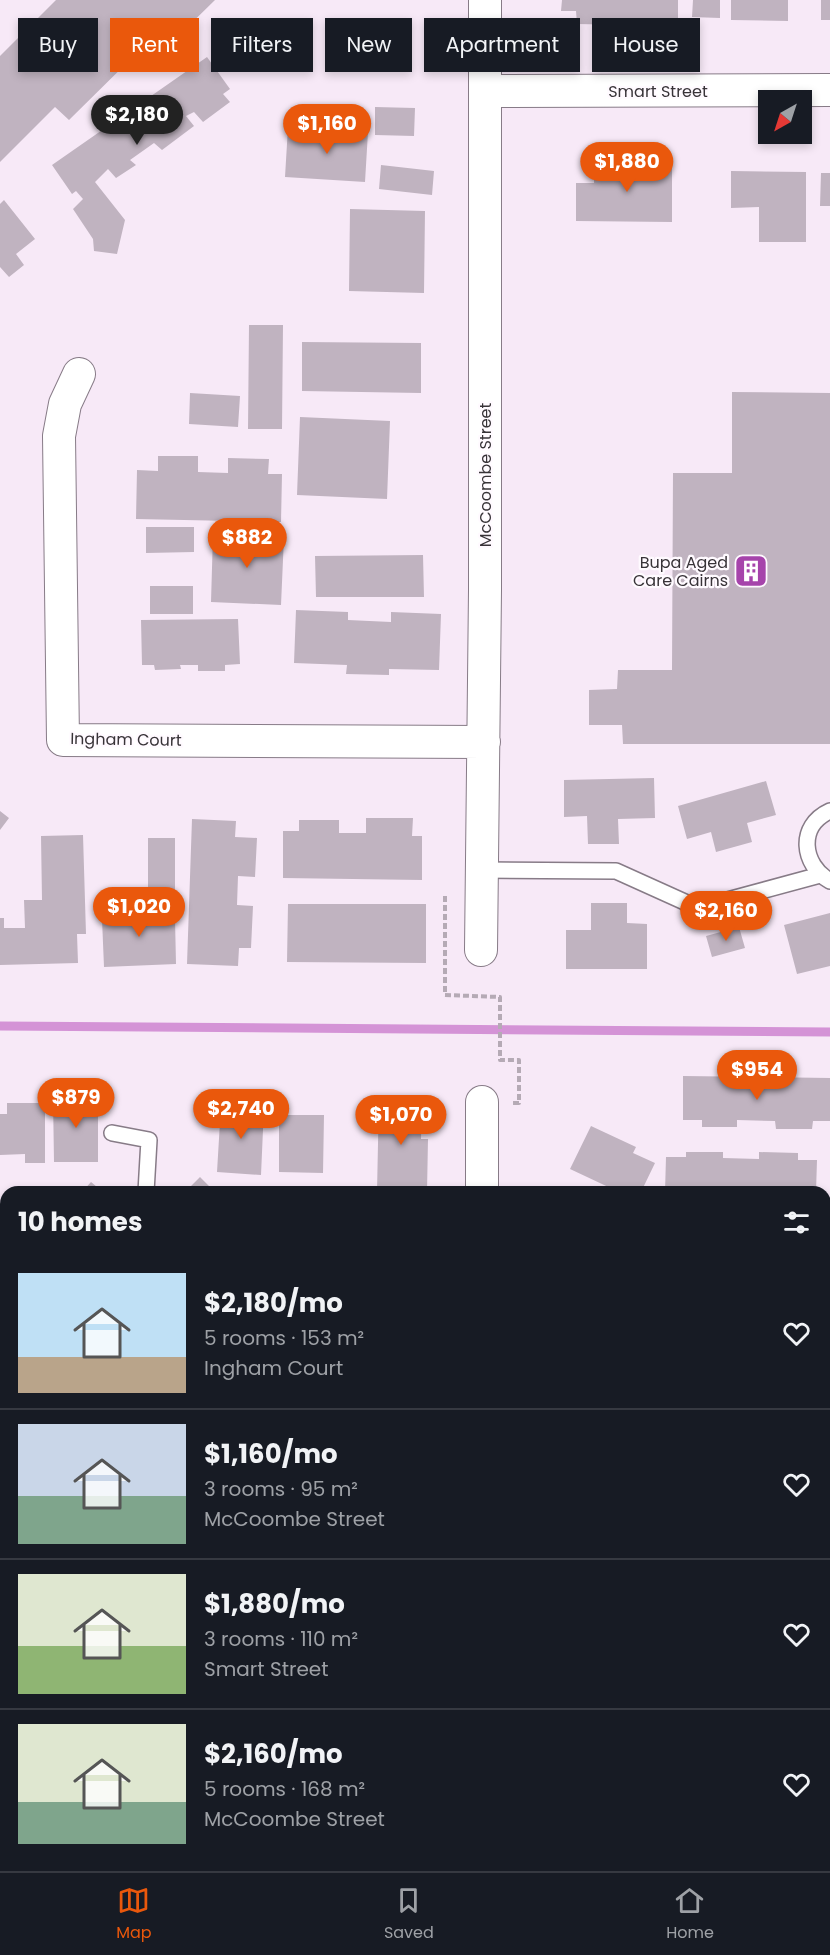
<!DOCTYPE html>
<html lang="en">
<head>
<meta charset="utf-8">
<style>
  body { margin:0; font-family:Poppins,sans-serif; background:#242831; color:#f1f3f6; height:100vh; display:flex; flex-direction:column; font-size:22px; white-space:nowrap }
  * { box-sizing:border-box; margin:0 }
  p { font-size:20px; color:#9ea1a6 }
  .icon { flex:none; width:33px; height:33px; fill:none; stroke:currentColor; stroke-width:2; stroke-linecap:round; stroke-linejoin:round }
  .map { position:relative; flex:1; overflow:hidden }
  .details { position:absolute; left:0px; top:1186px; width:831px; height:686px; display:flex; flex-direction:column; background:#171b24; border-radius:18px 18px 0 0; box-shadow:0 3px 9px #0003 }
  .details>* { flex:none }
  .hud { position:absolute; left:18px; top:18px; width:795px; height:54px; display:flex; gap:12px }
  .needle { width:39px; rotate:219deg }
  .fabs { position:absolute; left:758px; top:90px; display:grid; gap:12px }
  .fabs a { display:grid; place-items:center; width:54px; height:54px; border-radius:0px; background:#171b24; box-shadow:0 3px 9px #0003; font-size:30px }
  .price { position:absolute; translate:-50% -51px; padding:0 14px; border-radius:21px; background:#ea580c; color:#fff; font-size:20px; line-height:39px; filter:drop-shadow(0 2px 3px #0008) }
  .price::after { content:''; position:absolute; left:50%; top:36px; width:18px; height:14px; margin-left:-9px; background:inherit; clip-path:polygon(0 0,100% 0,50% 100%) }
  .price.on { background:#222; color:#fff }
  ul { padding:0; list-style:none }
  li { display:flex; align-items:center; gap:18px; height:150px; padding:0 18px }
  li+li { border-top:2px solid #363941 }
  li span { display:grid; place-items:center; flex:none; width:168px; height:120px; border-radius:0px; color:#555 }
  li>.icon { margin-inline-start:auto }
  span .icon { width:72px; height:72px; fill:#fffc; stroke-width:1 }
  li b { font-size:26px }
  h2 { display:flex; justify-content:space-between; align-items:center; height:72px; padding:0 18px; font-size:26px }
  .chip { padding:0 21px; border-radius:0px; background:#171b24; box-shadow:0 3px 9px #0003; font-size:21px; line-height:54px }
  .chip.on { background:#ea580c; color:#fff }
  .tab-bar { display:flex; justify-content:space-around; align-items:center; height:84px; border-top:2px solid #363941; background:#171b24; font-size:16px; color:#9ea1a6 }
  .tab-bar a { display:grid; justify-items:center; gap:3px }
  .tab-bar .on { color:#ea580c }
  .map>svg:first-child { display:block }
</style>
</head>
<body>
<div class="map">
<svg width="830" height="1871" viewBox="0 0 830 1871">
  <rect width="100%" height="100%" fill="#f7e9f7"/>
  <g fill="none" stroke-linecap="round" stroke-linejoin="round">
    <path stroke="#d493d6" stroke-width="9" d="M0 1026 830 1032"/>
  </g>
  <path fill="#c0b3c0" d="M56 0H215L158 56 146 44 69 120 55 107 0 162V56Z
    M562 0H678V26L577 24 576 11H561Z
    M693 0H720V18L692 17Z
    M731 0H788V21L731 20Z
    M821 0H830V20H821Z
    M207 57 230 89 223 94 230 102 203 122 194 112 186 116 194 126 162 150 154 143 130 160 136 165 116 178 108 169 95 182 125 220 117 254 94 251 93 239 73 209 83 199 76 191 72 194 52 165Z
    M375 107 415 108 414 136 375 135Z
    M288 127 368 132 365 182 285 177Z
    M594 160 672 162V222L576 221V183H594Z
    M381 165 434 171 432 195 379 189Z
    M731 171 806 172V242H759V207L731 208Z
    M821 173H830V206H820Z
    M4 200 35 239 16 254 24 265 9 277 0 267V204Z
    M350 209 425 211 424 293 349 291Z
    M249 325H283L282 429H248Z
    M302 342 421 343V393L302 391Z
    M732 392 830 393V744H623L622 725H589V690L617 689 618 670H672L673 473H732Z
    M190 393 240 396 238 427 189 424Z
    M300 417 390 421 387 499 297 495Z
    M158 456H198V472L228 473V458L269 459 268 474H282L281 522 136 519 137 470 158 471Z
    M146 527H194V552L146 553Z
    M213 534 284 537 281 605 211 602Z
    M423 555 424 597H316L315 556Z
    M150 586H193V614H150Z
    M296 610 348 612V620L391 622V612L441 614 439 670 389 669V675L346 674 347 665 294 663Z
    M238 619 240 664 225 665V671H198V665H180L181 669 155 670 154 665H142L141 620Z
    M654 778 655 818 618 819 619 844H588L587 816 564 817V780Z
    M766 781 776 815 747 823 752 842 716 852 711 832 687 839 678 806Z
    M0 811 9 818 0 830Z
    M366 818H413L412 836H422V880L283 878V831H299V820H339V833H366Z
    M192 819 236 821 235 837 257 838 255 877 238 876 237 905 253 906 251 948H239L238 966 187 964Z
    M83 835 86 934H77L78 963 0 965V918H4V928H25L24 900H42L41 836Z
    M148 838H175V894H148Z
    M591 903H627V923L647 924V969H566V930H591Z
    M288 904H426V963L287 962Z
    M131 905 132 918H147L146 907H170L171 919H175L176 964 104 967 102 919 108 918V906Z
    M830 913V966L797 974 784 925Z
    M739 927 745 948 712 957 706 936Z
    M683 1076 830 1078V1121H813L812 1129H776L775 1121 737 1120V1127H702V1120H683Z
    M98 1092V1162H54L53 1098H88V1093Z
    M379 1095 422 1096 421 1139H428L427 1192H377Z
    M7 1103H45V1163H25V1154L0 1155V1114H7Z
    M221 1105 264 1107 261 1175 217 1172Z
    M279 1115H324L323 1173 279 1172Z
    M591 1126 636 1147 633 1153 655 1163 641 1192H619L570 1169Z
    M686 1152H723V1158L759 1159V1152L798 1153V1160H817L816 1192H665L666 1157H686Z
    M200 1177 215 1192H185Z
    M91 1182 103 1192H82Z
    M0 1281H6V1360H0Z
    M0 1376H6V1445H0Z
    M0 1563H6V1632H0Z
    M825 1593H829L827 1631H825Z
    M115 1866H184V1871H115Z
    M196 1866H255V1871H196Z
    M315 1866H420V1871H315Z
    M662 1866H733V1871H662Z
    M743 1866H787V1871H743Z"/>
  <g fill="none" stroke-linecap="round" stroke-linejoin="round">
    <defs>
      <path id="lane" d="M830 811C797 826 802 865 830 881
        M483 870 616 871 698 908 820 875
        M112 1133 149 1140 146 1192
        M0 1226 6 1231
        M0 1495 6 1489"/>
      <path id="street" d="M486 91 830 90
        M79 374 65 404 59 436 63 740 484 742
        M481 950 485 590V0
        M482 1192V1102
        M825 1735H830
        M0 1739H6
        M33 1871V1866
        M480 1871V1866"/>
    </defs>
    <use href="#lane" stroke="#877b87" stroke-width="18"/>
    <use href="#street" stroke="#877b87" stroke-width="34"/>
    <path stroke="#b5aab5" stroke-width="4" stroke-dasharray="6 3" stroke-linecap="butt" d="M445 896V995L500 997V1060H519V1103H512"/>
    <use href="#lane" stroke="#fff" stroke-width="15"/>
    <use href="#street" stroke="#fff" stroke-width="32"/>
  </g>
  <defs>
    <symbol id="building-square" viewBox="-11 -11 22 22"><rect x="-9" y="-9" width="18" height="18" rx="4" fill="#a644ab" stroke="#fffaff"/><path d="M-4-6H4V6H1V3H-1V6H-4ZM-2.5-4.3h1.7v1.8h-1.7ZM.8-4.3h1.7v1.8H.8ZM-2.5-1h1.7V.8h-1.7ZM.8-1h1.7V.8H.8Z" fill="#fff"/></symbol>
  </defs>
  <g fill-rule="evenodd">
    <use href="#building-square" x="732" y="552" width="38" height="38"/>
  </g>
  <g text-anchor="middle" stroke-width="4.5" stroke-linejoin="round" paint-order="stroke">
    <g font-size="16" fill="#383338" stroke="#fffaff">
      <text x="658" y="97">Smart Street</text>
      <text transform="translate(485 475) rotate(-90)" y="6">McCoombe Street</text>
      <text transform="translate(126 739) rotate(1)" y="6">Ingham Court</text>
    </g>
    <g font-size="16" fill="#383338" stroke="#fffaff" text-anchor="end">
      <text x="728" y="568">Bupa Aged<tspan x="728" dy="18">Care Cairns</tspan></text>
    </g>
  </g>
</svg>
<div class="fabs">
<a><svg class="needle" viewBox="-14 -14 28 28"><path d="M0-13l5 13h-10z" fill="#e53935"/><path d="M0 13l5-13h-10z" fill="#9ea1a6"/></svg></a>
</div>
<b class="price on" style="left:137px;top:146px">$2,180</b>
<b class="price" style="left:327px;top:155px">$1,160</b>
<b class="price" style="left:627px;top:193px">$1,880</b>
<b class="price" style="left:247px;top:569px">$882</b>
<b class="price" style="left:139px;top:938px">$1,020</b>
<b class="price" style="left:726px;top:942px">$2,160</b>
<b class="price" style="left:757px;top:1101px">$954</b>
<b class="price" style="left:76px;top:1129px">$879</b>
<b class="price" style="left:241px;top:1140px">$2,740</b>
<b class="price" style="left:401px;top:1146px">$1,070</b>
<div class="hud">
<a class="chip">Buy</a>
<a class="chip on">Rent</a>
<a class="chip">Filters</a>
<a class="chip">New</a>
<a class="chip">Apartment</a>
<a class="chip">House</a>
</div>
<section class="details">
<h2>10 homes<svg class="icon" aria-label="filters" viewBox="0 0 24 24"><path d="M4 7h16M4 17h16"/><circle cx="9" cy="7" r="2"/><circle cx="15" cy="17" r="2"/></svg></h2>
<ul>
<li><span style="background:linear-gradient(#bfe0f5 70%,#b9a48a 0)"><svg class="icon" aria-label="home" viewBox="0 0 24 24"><path d="M3 11l9-7 9 7M6 9v11h12V9"/></svg></span><div><b>$2,180/mo</b><p>5 rooms · 153 m²</p><p>Ingham Court</p></div><svg class="icon" aria-label="heart" viewBox="0 0 24 24"><path d="M12 20l-8-8c-3-5 5-10 8-4 3-6 11-1 8 4z"/></svg></li>
<li><span style="background:linear-gradient(#c9d6e8 60%,#7fa58c 0)"><svg class="icon" aria-label="home" viewBox="0 0 24 24"><path d="M3 11l9-7 9 7M6 9v11h12V9"/></svg></span><div><b>$1,160/mo</b><p>3 rooms · 95 m²</p><p>McCoombe Street</p></div><svg class="icon" aria-label="heart" viewBox="0 0 24 24"><path d="M12 20l-8-8c-3-5 5-10 8-4 3-6 11-1 8 4z"/></svg></li>
<li><span style="background:linear-gradient(#dfe7d0 60%,#8fb573 0)"><svg class="icon" aria-label="home" viewBox="0 0 24 24"><path d="M3 11l9-7 9 7M6 9v11h12V9"/></svg></span><div><b>$1,880/mo</b><p>3 rooms · 110 m²</p><p>Smart Street</p></div><svg class="icon" aria-label="heart" viewBox="0 0 24 24"><path d="M12 20l-8-8c-3-5 5-10 8-4 3-6 11-1 8 4z"/></svg></li>
<li><span style="background:linear-gradient(#dfe7d0 65%,#7fa58c 0)"><svg class="icon" aria-label="home" viewBox="0 0 24 24"><path d="M3 11l9-7 9 7M6 9v11h12V9"/></svg></span><div><b>$2,160/mo</b><p>5 rooms · 168 m²</p><p>McCoombe Street</p></div><svg class="icon" aria-label="heart" viewBox="0 0 24 24"><path d="M12 20l-8-8c-3-5 5-10 8-4 3-6 11-1 8 4z"/></svg></li>
</ul>
</section>
</div>
<nav class="tab-bar">
<a class="on"><svg class="icon" aria-label="map" viewBox="0 0 24 24"><path d="M3 6l6-2 6 2 6-2v14l-6 2-6-2-6 2zM9 4v14M15 6v14"/></svg>Map</a>
<a><svg class="icon" aria-label="saved" viewBox="0 0 24 24"><path d="M7 4h10v16l-5-4-5 4z"/></svg>Saved</a>
<a><svg class="icon" aria-label="home" viewBox="0 0 24 24"><path d="M3 11l9-7 9 7M6 9v11h12V9"/></svg>Home</a>
</nav>
</body>
</html>
